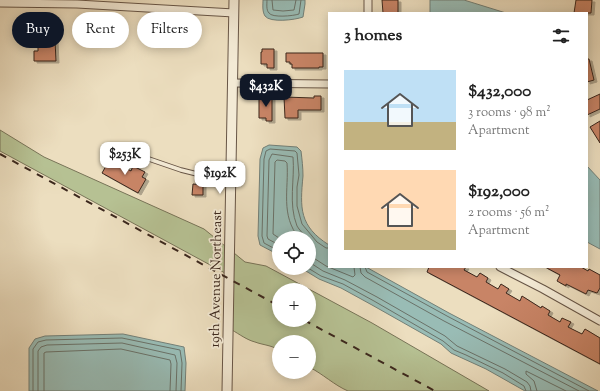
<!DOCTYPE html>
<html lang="en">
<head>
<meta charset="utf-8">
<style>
  body { margin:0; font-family:"Sorts Mill Goudy",serif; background:#f6f6f6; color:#222; height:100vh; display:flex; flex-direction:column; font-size:15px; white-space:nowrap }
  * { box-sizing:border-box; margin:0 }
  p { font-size:13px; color:#767676 }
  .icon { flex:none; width:22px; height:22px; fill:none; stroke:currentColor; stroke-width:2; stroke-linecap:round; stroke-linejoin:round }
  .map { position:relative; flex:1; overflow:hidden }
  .side { position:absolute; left:328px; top:12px; width:260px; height:256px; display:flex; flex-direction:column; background:#fff; border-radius:0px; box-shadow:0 2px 10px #0003 }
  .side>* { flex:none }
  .top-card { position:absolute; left:12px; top:12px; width:256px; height:36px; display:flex; gap:8px }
  .buttons { position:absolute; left:272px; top:231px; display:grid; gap:8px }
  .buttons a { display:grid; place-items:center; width:44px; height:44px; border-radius:50%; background:#fff; box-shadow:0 2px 10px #0003; font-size:20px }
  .price { position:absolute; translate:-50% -34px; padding:0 9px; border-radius:8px; background:#fff; color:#222; font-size:13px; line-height:26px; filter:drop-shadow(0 1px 2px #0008) }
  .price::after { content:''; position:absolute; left:50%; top:24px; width:12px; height:9px; margin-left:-6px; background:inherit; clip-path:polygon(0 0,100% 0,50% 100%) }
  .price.selected { background:#111827; color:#fff }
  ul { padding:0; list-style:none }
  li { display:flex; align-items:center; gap:12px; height:100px; padding:0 16px }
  li span { display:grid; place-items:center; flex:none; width:112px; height:80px; border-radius:0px; color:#555 }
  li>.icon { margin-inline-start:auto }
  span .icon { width:48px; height:48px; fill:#fffc; stroke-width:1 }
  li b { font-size:17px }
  h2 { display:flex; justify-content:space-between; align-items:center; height:48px; padding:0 16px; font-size:17px }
  .pill { padding:0 14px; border-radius:18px; background:#fff; box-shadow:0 2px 10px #0003; font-size:14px; line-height:36px }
  .pill.selected { background:#111827; color:#fff }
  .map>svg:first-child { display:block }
</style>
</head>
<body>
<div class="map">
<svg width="600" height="391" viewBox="0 0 600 391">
  <defs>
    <filter id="shadow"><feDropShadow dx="3" dy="2" stdDeviation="0" flood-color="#0004"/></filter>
  </defs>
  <rect width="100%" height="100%" fill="#ecdebf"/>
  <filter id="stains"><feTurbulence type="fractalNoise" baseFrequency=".005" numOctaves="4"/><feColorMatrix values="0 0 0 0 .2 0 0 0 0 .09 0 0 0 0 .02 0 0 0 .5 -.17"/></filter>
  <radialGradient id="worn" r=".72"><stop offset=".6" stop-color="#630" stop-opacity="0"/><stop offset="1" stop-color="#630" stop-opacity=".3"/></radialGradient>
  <path fill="#b6c193" stroke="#787458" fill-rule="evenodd" d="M0 130 44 157 204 229 225 246V273L0 151Z
    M234 253 245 262 266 266 372 323 489 391H348C334 385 323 374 309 367V342H279V350C271 345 263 345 255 342 247 340 239 334 232 330ZM279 290H309V320H279Z"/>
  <path fill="#99bcb5" stroke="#738078" d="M263 0H305V4L303 17C295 20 270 23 265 16 262 11 263 5 263 0Z
    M430 0H464L506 13H430Z
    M269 145 297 147 301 151C302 159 303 168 303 176 300 208 299 226 329 245V267H366L449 313 598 391H525L486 369 451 353 441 344 372 305 341 288 319 279 301 268H309V238H279V255L260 245 258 236 260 159 263 148Z
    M587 166 600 180V249L587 242Z
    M123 334 184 347 186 363 185 391H29V348L35 339 45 336Z"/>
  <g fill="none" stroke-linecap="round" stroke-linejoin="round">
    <path stroke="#6a7269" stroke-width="1" d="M267 0C267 4 266 10 269 13 272 18 293 16 299 14L301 0
      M272 0 273 10 283 11 294 10 296 0
      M279 238 273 234 275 162 277 160 285 161 287 163C289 189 280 215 299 238
      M279 245 268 239 267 236 269 160 272 154 293 157C295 180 288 203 297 226 299 230 304 234 307 238
      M279 251 264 243 262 236 264 159 266 151 270 149 295 151 297 153 299 175 297 187V206L302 224 317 242 326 248H329
      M309 255 326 266 353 277 355 275 354 267
      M309 262 323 271 345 280 377 297 445 336 457 346 505 369 527 382 530 386 531 391
      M360 267 361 273 365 277 444 321 579 391
      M365 267 367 272 447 316 589 391
      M308 268 321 276 343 284 374 301 443 341 454 350 466 355 503 373 524 386 526 391
      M33 391V349L38 342 46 340 122 338 180 350 182 363 181 391
      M38 391V351L41 347 47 345 122 343 175 355 177 363 176 391
      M44 391V353L46 352 121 349 170 360 171 364 170 391
      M537 391 534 381 526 374V371L566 391"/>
  </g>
  <path fill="#c88466" stroke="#3b271d" filter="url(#shadow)" d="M382 0H398V13H383Z
    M576 0H592L591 13H574Z
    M38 40H55L56 61H34V51H38Z
    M262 49H274V68H267V64H261V52H262Z
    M286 53H323V67H319V68H292V64H290V62H286Z
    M587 59H589L594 80 587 82Z
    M600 94V109L587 115V100Z
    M314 96H321V110H298V118H285L284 97 314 98Z
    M259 97H272V121H266V118H259Z
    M600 121V143L590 127Z
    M110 159 131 171 133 166 145 172 142 177 146 179 138 193 102 173Z
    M193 184 203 185V195H192Z
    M429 267H466L464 270 477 277 480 273 488 278 486 282 498 289 501 284 509 289 506 293 520 301 522 296 541 308 542 306 550 311 548 315 560 322 562 318 571 322 568 327 582 334 585 329 600 338V364L427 272Z
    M545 267H581L588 271 589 269 600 275V288L597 293 588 290 586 294 566 284V286L557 281 560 275Z"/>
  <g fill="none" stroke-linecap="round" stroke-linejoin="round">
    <defs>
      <path id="service" d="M127 157 146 158 181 170 213 178 231 180"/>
      <path id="minor" d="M0 3 77 4 234 13
        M368 13V0
        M232 83 329 84
        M500 267 543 289 600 321"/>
      <path id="tertiary" d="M227 391 234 0"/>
    </defs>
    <use href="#service" stroke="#675546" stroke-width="5.5"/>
    <use href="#minor" stroke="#675546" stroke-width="9"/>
    <use href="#tertiary" stroke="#675546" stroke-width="11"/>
    <use href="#service" stroke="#f3ead5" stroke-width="3.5"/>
    <use href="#minor" stroke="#f3ead5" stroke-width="7"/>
    <use href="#tertiary" stroke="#f3ead5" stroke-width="9"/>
    <path stroke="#3b271d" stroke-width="2" stroke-dasharray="7 7" stroke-linecap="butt" d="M0 154 279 306
      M304 320 435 391"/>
  </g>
  <g text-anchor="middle" stroke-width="3.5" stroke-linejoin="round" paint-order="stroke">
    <g font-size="14" fill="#3b271d" stroke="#f3ead5">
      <text transform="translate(215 279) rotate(-89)" y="5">19th Avenue Northeast</text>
    </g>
  </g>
  <rect width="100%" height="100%" filter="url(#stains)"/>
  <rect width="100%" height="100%" fill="url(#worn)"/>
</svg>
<div class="buttons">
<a><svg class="icon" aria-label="locate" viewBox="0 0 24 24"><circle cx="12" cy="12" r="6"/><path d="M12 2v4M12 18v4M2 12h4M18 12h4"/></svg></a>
<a>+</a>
<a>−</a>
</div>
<b class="price selected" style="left:266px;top:108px">$432K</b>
<b class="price" style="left:125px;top:176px">$253K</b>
<b class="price" style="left:220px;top:195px">$192K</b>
<div class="top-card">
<a class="pill selected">Buy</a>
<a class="pill">Rent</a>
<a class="pill">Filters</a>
</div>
<section class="side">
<h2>3 homes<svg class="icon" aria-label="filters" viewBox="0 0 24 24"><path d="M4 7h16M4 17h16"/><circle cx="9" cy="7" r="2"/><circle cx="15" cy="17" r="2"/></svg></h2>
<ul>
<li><span style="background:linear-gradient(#bfe0f5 65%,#c2b280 0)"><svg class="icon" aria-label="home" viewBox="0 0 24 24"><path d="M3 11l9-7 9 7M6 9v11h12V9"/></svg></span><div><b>$432,000</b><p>3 rooms · 98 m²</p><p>Apartment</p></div></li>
<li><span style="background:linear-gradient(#ffd9b3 75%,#c2b280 0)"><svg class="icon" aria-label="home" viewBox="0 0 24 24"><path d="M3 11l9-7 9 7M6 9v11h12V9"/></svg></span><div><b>$192,000</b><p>2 rooms · 56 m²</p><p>Apartment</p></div></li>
</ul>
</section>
</div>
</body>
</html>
